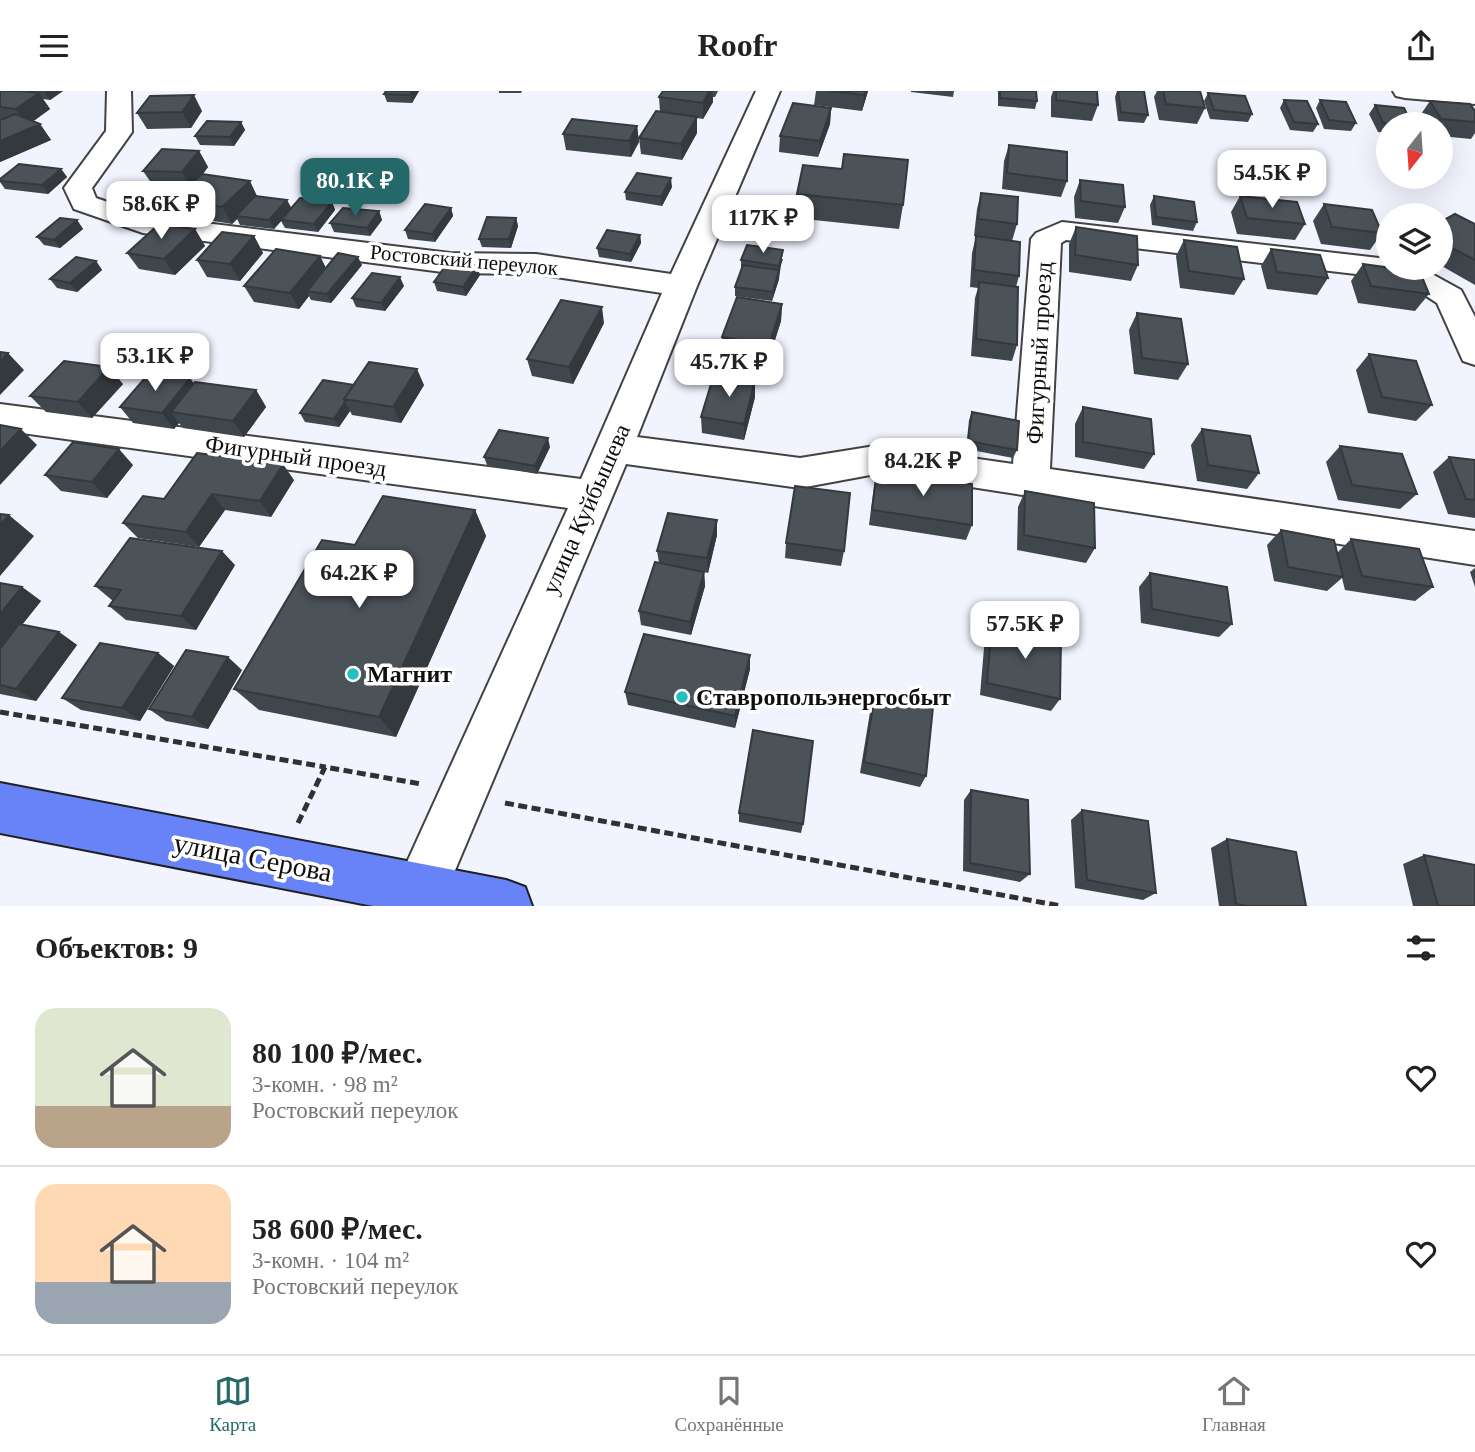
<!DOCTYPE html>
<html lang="ru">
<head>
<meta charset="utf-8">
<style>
  body { margin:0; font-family:Georgia,serif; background:#f2f2f2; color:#222; height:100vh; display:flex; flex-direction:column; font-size:26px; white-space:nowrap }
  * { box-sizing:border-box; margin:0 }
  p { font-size:23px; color:#767676 }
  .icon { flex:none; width:38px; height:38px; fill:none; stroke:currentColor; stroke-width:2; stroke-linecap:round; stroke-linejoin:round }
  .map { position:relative; height:815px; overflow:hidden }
  .side { display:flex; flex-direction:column; background:#fff; flex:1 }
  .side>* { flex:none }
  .needle { width:46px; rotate:197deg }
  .fabs { position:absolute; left:1376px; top:21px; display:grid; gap:14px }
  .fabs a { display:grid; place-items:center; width:77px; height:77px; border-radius:50%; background:#fff; box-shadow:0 7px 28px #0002; font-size:35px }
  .price { position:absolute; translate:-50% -60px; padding:0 16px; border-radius:14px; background:#fff; color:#222; font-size:23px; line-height:46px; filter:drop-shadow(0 2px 4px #0008) }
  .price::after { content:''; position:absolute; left:50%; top:42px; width:21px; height:16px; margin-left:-10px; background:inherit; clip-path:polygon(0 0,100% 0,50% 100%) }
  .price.selected { background:#246869; color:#fff }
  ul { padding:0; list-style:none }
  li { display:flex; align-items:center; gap:21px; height:175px; padding:0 35px }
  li+li { border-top:2px solid #e0e0e0 }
  li span { display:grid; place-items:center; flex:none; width:196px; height:140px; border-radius:21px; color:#555 }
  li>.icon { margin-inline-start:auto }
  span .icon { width:84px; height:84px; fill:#fffc; stroke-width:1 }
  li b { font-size:30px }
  h2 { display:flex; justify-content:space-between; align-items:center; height:84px; padding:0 35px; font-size:30px }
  header { display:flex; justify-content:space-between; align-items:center; height:91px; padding:0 35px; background:#fff; font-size:32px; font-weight:700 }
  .tab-bar { display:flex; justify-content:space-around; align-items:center; height:98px; border-top:2px solid #e0e0e0; background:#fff; font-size:19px; color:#767676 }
  .tab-bar a { display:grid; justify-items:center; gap:4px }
  .tab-bar .selected { color:#246869 }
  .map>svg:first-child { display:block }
</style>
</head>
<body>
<header><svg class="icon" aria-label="menu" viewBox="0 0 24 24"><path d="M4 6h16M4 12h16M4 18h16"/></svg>Roofr<svg class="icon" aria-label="share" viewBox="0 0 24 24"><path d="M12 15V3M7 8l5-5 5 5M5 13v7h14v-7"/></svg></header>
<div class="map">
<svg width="1475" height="815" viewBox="0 0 1475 815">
  <rect width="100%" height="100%" fill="#f1f3ff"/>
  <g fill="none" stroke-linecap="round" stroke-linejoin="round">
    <defs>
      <path id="minor" d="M107 0H131L132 41 92 97 96 107 148 125 450 162 536 163 671 183 756 0H780L697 195 637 346 800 367 881 354 1013 373 1031 148 1036 142 1062 131 1388 168V177H1421L1461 199 1475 226V274L1463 270 1437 212 1411 195 1390 187 1066 149 1061 152 1050 378 1475 440V474L881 382 800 397 626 373 440 815H402L395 798 403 780 568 417 0 339V313L581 388 662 202 536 183 450 182 143 142 74 118 64 97 106 40Z
        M1393 0H1475V13L1405 7 1396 5Z"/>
      <path id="major" d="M0 692 506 789 525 796 532 815H373L0 742Z"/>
    </defs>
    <use href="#minor" stroke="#424242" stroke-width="4"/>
    <use href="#major" stroke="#202020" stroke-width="4"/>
    <path stroke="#313131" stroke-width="5" stroke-dasharray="9 4.5" stroke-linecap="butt" d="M0 621 325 676
      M505 712 1061 815
      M298 732 325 676 421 693"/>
    <use href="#minor" fill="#fff" fill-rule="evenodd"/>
    <use href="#major" fill="#6883f8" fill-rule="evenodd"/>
  </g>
  <path fill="#40474c" d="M0 0H63L50 9 43 8 50 18 33 30 40 33 51 49 0 71Z
    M419 0 412 12 387 11 384 3Z
    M499 0H522L521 2H499Z
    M663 0H718L715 6H713V11L703 28 697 27V42L682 69 641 63 639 47 660 21 659 6Z
    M816 0H868L862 20 814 14Z
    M911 0H954L953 6 911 1Z
    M998 0H1036L1037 10 1035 18 998 15Z
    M1053 0H1097L1098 14 1092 30 1051 26V6Z
    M1117 0H1139L1148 24 1144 32 1118 30 1115 6Z
    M1157 0H1200L1205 17 1197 33 1159 29 1154 6Z
    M1208 2 1252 23 1248 31 1210 28 1204 10Z
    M1284 9 1318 33 1313 41 1290 39 1280 17Z
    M1320 9 1356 32 1351 40 1324 38 1316 17Z
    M1430 10 1475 20V42L1471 48 1440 45V33H1423L1419 26Z
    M1375 14 1412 33H1388V42L1378 41 1369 23Z
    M831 17 830 33 818 66 779 61 780 45Z
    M202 20 191 37 147 38 137 22Z
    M241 31 245 39 234 55 200 54 195 45Z
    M637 35 639 51 631 66 566 59 563 43Z
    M1009 54 1067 90 1061 106 1002 98 1004 70Z
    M199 60 208 76 203 83 258 105 291 117 332 111 335 119 318 141 285 137 281 130 274 138 240 134 237 128 232 133 183 125 173 108 185 98 154 96 143 80Z
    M61 78 67 86 48 103 5 98 0 91V88Z
    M1080 89 1125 116 1118 132 1075 127 1074 106Z
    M672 96 662 115 626 109 625 101Z
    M981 102 1017 133 1012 150 1019 185 1016 196 1017 254 1012 270 971 265 975 207 978 197 970 196 972 162 976 145 981 146 974 145 977 118Z
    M797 103 903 114 899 138 795 127Z
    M1154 105 1197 131 1193 140 1152 134 1150 114Z
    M1240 105 1305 133 1295 149 1237 143 1231 121Z
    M1324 113 1382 142 1370 159 1321 153 1313 130Z
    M451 117 453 125 435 151 408 148 405 139Z
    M379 120 382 129 370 145 334 141 330 132Z
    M516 127 518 135 511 157 482 156 479 148Z
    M77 129 83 138 60 157 44 154 37 146Z
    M1440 131 1475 133V194L1440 174Z
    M1076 136 1138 174 1131 190 1069 181V153Z
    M195 138 205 155 175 184 139 178 127 162Z
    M640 144 641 152 631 171 599 166 597 157Z
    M254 145 263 162 240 190 207 186 197 169Z
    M1184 149 1244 188 1234 204 1180 197 1176 165Z
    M1271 158 1328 187 1317 204 1267 198 1261 175Z
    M320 165 326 177 362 174 331 212 311 209 309 205 299 218 254 211 244 195Z
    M783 168 779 180V188L772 210 735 205V196L741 178V169Z
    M96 170 102 179 77 201 57 197 50 188Z
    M1363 173 1429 203 1415 220 1358 212 1351 190Z
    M480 184 466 205 437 200 434 191Z
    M404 195 385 220 356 216 352 207Z
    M782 213 781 230 768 271 722 262V246Z
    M1137 222 1188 273 1178 289 1134 283 1129 239Z
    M604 232 573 293 532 285 527 268Z
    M1369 263 1432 314 1416 330 1368 322 1356 279Z
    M755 289V306L744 349 702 342 701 326Z
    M194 292 256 299 266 316 244 346 183 337 179 332 174 338 133 332 120 316Z
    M123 293 92 327 46 321 30 305Z
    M354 294H424L401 332 352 324 350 320 339 336 305 331 300 322Z
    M1083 316 1154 363 1144 378 1075 366V333Z
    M972 321 1017 359 1013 367 966 358 969 329Z
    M1202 338 1259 382 1247 398 1197 390 1191 354Z
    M1340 355 1417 403 1400 418 1338 409 1326 371Z
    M550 356 537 383 487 374 484 366Z
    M1449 366 1475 369V427L1448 423 1433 381Z
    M133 374 107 407 61 400 45 384Z
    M877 380 972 434 966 449 869 434 874 395Z
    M294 389 271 426 225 419 199 456 138 447 123 432 164 408Z
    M1025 400 1095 457 1086 472 1017 459 1018 416Z
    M475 419 486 445 396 646 259 619 234 598 355 454Z
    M717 429V444L708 482 704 481 705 495 691 544 641 534 639 520 659 472 657 460Z
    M1281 439 1337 462 1351 448 1433 496 1415 510 1345 499 1342 487 1327 500 1274 490 1267 454Z
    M786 452 844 460 841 475 785 467Z
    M235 474 196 539 126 529 109 515 113 510 95 495Z
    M1475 477V496L1470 481Z
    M1150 482 1232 533 1219 546 1141 532 1139 496Z
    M0 492 22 496 41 510 22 534 59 541 77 554 36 610 0 603Z
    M992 531 1060 608 1051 620 980 604 985 545Z
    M158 562 174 575 140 630 81 619 62 607Z
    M750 578 735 637 628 614 625 601Z
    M242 579 208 638 166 630 149 618Z
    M875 603 926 685 920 696 860 682 871 615Z
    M971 699 1030 783 1020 791 963 780 964 709Z
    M1082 719 1156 802 1143 809 1075 797 1071 729Z
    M739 722 803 733 801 742 739 731Z
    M1227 748 1306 815H1219L1211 757Z
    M1424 764 1475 815H1413L1403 773Z"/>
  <path fill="#34393e" d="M46 0H63L50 9 44 1Z
    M412 0H419L412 12 410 4Z
    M709 0H712L713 11 703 28V12Z
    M865 0H868L862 20 864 4Z
    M39 2 50 18 27 35 16 18Z
    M194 4 202 20 191 37 182 21Z
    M831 17 830 33 818 66 820 50Z
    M697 26V42L682 69 681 53Z
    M241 31 245 39 234 55 230 46Z
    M40 33 51 49 0 71V50Z
    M637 35 639 51 631 66 629 50Z
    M199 60 208 76 191 98 182 81Z
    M61 78 67 86 48 103 42 94Z
    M671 87 672 96 662 115 661 106Z
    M250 90 258 107 236 125 237 128 232 133 222 116Z
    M287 109 292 118 274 138 269 129Z
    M332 111 335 119 318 141 314 133Z
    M451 117 453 125 435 151 432 143Z
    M379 120 382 129 370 145 367 137Z
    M516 127 518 135 511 157 509 148Z
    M77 129 83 138 60 157 54 149Z
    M195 138 205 155 175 184 164 168Z
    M640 144 641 152 631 171 630 163Z
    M254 145 263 162 240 190 230 173Z
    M783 159 779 188 772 210 773 201Z
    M320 165 328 182 307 200 309 205 299 218 290 202Z
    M358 166 362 174 331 212 327 203Z
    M96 170 102 179 77 201 70 192Z
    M477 175 480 184 466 205 463 196Z
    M400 186 404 195 385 220 381 212Z
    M782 213 781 230 768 271 769 254Z
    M602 216 604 232 573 293 569 276Z
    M8 262 24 279 0 304V271Z
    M109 276 123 293 92 327 78 311Z
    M417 278 424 294 401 332 393 316Z
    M190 287 202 303 171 321 179 332 174 338 162 322Z
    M755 289V306L744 349V333Z
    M256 299 266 316 244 346 233 330Z
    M345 311 350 320 339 336 334 328Z
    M21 338 37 354 0 394V360Z
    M548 347 550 356 537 383 535 375Z
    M119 358 133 374 107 407 92 391Z
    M283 373 294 389 271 426 260 410Z
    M212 403 225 419 199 456 186 441Z
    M475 419 486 445 396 646 379 626Z
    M9 424 34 445 0 485V434Z
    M717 429V444L708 482 707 467Z
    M222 460 235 474 196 539 181 525Z
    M704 481 705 495 691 544 690 531Z
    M22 496 41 510 0 561V523Z
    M59 541 77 554 36 610 16 598Z
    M158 562 174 575 140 630 122 617Z
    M750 564V578L735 637V625Z
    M228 566 242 579 208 638 192 626Z"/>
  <path fill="#4b5258" stroke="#34393e" stroke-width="2" d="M0 0H22L39 2 16 18 0 16Z
    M386 0H412L410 4 384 3Z
    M663 0H709L703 12 659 6Z
    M829 0H865L864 4Z
    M1000 0H1036L1037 10 1000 7Z
    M1056 0H1097L1098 14 1056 9Z
    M1118 0H1144L1148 24 1121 21Z
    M1163 0H1200L1205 17 1166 13Z
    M1208 2 1245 5 1252 23 1214 19Z
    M194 4 182 21 137 22 150 5Z
    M1284 9 1307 10 1318 33 1294 31Z
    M1320 9 1346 11 1356 32 1329 29Z
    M1430 10 1470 13 1475 20V31L1441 28Z
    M793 12 831 17 820 50 780 45Z
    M1375 14 1404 17 1412 33 1383 32Z
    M656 20 697 26 681 53 639 47Z
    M15 23 40 33 0 50V29Z
    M572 28 637 35 629 50 563 43Z
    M207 30 241 31 230 46 195 45Z
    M1009 54 1067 61V90L1007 82Z
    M162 58 199 60 182 81 143 80Z
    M844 63 908 69 903 114 797 103 803 74 842 78Z
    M19 73 61 78 42 94 0 90V88Z
    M637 82 671 87 661 106 625 101Z
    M202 83 250 90 222 116 173 108Z
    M1080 89 1123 94 1125 116 1081 110Z
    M981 102 1018 106 1017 133 978 128Z
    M255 105 287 109 269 129 236 125Z
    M1154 105 1194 111 1197 131 1156 126Z
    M1240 105 1297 111 1305 133 1247 127Z
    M300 107 332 111 314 133 281 129Z
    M425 113 451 117 432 143 405 139Z
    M1324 113 1372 119 1382 142 1332 136Z
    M343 117 379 120 367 137 330 132Z
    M1455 123 1475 133V169L1440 151V131Z
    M487 126 516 127 509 148H479Z
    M60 127 77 129 54 149 37 146Z
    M159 133 195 138 164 168 127 162Z
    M1076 136 1137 145 1138 174 1075 164Z
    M607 139 640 144 630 163 597 157Z
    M222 141 254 145 230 173 197 169Z
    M976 145 1020 151 1019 185 974 179Z
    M1184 149 1237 156 1244 188 1189 180Z
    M747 154 783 159 779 175 741 169Z
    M276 158 320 165 290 202 244 195Z
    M1271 158 1320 164 1328 187 1277 181Z
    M338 162 358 166 327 203 307 200Z
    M76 166 96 170 70 192 50 188Z
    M448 171 477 175 463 196 434 191Z
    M1363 173 1420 181 1429 203 1371 195Z
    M743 174 779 179 773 201 735 196Z
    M372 182 400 186 381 212 352 207Z
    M979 191 1018 196 1017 254 976 248Z
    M737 206 782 213 769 254 722 246Z
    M561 209 602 216 569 276 527 268Z
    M1137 222 1181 228 1188 273 1142 267Z
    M0 261 8 262 0 271Z
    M1369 263 1416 270 1432 314 1382 306Z
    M64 270 109 276 78 311 30 305Z
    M369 271 417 278 393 316 344 308Z
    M150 281 190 287 162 322 120 316Z
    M714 283 755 289 744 333 701 326Z
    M323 289 354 294 344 308 345 311 334 328 300 322Z
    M195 291 256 299 233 330 171 321Z
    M1083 316 1151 328 1154 363 1083 351Z
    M972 321 1019 330 1017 359 968 350Z
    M0 334 21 338 0 360Z
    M1202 338 1250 345 1259 382 1208 374Z
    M499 339 548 347 535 375 484 366Z
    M73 351 119 358 92 391 45 384Z
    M1340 355 1402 363 1417 403 1352 394Z
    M197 362 283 373 260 410 212 403 186 441 123 432 143 405 164 408Z
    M1449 366 1475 369V409L1466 408Z
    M877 380 972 393V434L872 419Z
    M795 395 850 402 844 460 786 452Z
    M1025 400 1094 412 1095 457 1024 444Z
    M383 405 475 419 379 626 234 598 322 449 355 454Z
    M668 422 717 429 707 467 657 460Z
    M0 423 9 424 0 434Z
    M1281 439 1334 449 1343 486 1288 476Z
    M130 447 222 460 181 525 109 515 121 499 95 495Z
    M1351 448 1419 458 1433 496 1362 485Z
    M655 471 704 481 690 531 639 520Z
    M1150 482 1227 496 1232 533 1152 518Z
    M0 492 22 496 0 523Z
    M992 531 1061 546 1060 608 987 592Z
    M19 533 59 541 16 598 0 594V558Z
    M644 543 750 564 735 625 625 601Z
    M100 552 158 562 122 617 62 607Z
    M186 559 228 566 192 626 149 618Z
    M875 603 933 616 926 685 864 671Z
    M753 639 813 650 803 733 739 722Z
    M971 699 1028 709 1030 783 970 772Z
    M1082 719 1148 730 1156 802 1087 789Z
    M1227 748 1296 761 1306 815H1247L1236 813Z
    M1424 764 1475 774V815H1438Z"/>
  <g fill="#26bebf" stroke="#fff" stroke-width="2.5">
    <circle cx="353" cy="583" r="7"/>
    <circle cx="682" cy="606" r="7"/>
  </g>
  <g text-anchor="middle" stroke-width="7" stroke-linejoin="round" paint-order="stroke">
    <g font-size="21" fill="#0f0f0f" stroke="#fff">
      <text transform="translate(464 169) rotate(5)" y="7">Ростовский переулок</text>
    </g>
    <g font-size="24" fill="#0f0f0f" stroke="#fff">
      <text transform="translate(1039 262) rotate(-87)" y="8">Фигурный проезд</text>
      <text transform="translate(296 365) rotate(8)" y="8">Фигурный проезд</text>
      <text transform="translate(586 418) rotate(-66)" y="8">улица Куйбышева</text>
    </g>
    <g font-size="24" font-weight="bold" fill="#0f0f0f" stroke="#fff" text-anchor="start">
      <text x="367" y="591">Магнит</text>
      <text x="696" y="614">Ставропольэнергосбыт</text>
    </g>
    <g font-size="28" fill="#0f0f0f" stroke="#fff">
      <text transform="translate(253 766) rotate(11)" y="10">улица Серова</text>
    </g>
  </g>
</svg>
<div class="fabs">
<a><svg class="needle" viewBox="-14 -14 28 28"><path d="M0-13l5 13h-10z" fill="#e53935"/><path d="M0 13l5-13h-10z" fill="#767676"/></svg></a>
<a><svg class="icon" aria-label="layers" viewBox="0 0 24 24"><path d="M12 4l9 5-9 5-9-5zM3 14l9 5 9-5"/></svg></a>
</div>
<b class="price" style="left:1272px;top:119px">54.5K ₽</b>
<b class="price selected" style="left:355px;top:127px">80.1K ₽</b>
<b class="price" style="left:161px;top:150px">58.6K ₽</b>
<b class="price" style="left:763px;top:164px">117K ₽</b>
<b class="price" style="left:155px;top:302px">53.1K ₽</b>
<b class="price" style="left:729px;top:308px">45.7K ₽</b>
<b class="price" style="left:923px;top:407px">84.2K ₽</b>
<b class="price" style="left:359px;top:519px">64.2K ₽</b>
<b class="price" style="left:1025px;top:570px">57.5K ₽</b>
</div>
<section class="side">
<h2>Объектов: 9<svg class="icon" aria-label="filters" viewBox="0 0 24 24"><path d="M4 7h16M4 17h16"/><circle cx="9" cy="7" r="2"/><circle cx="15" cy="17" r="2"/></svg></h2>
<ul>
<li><span style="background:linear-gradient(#dfe7d0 70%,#b9a48a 0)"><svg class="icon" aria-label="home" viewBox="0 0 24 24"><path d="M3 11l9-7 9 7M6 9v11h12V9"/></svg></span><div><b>80 100 ₽/мес.</b><p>3-комн. · 98 m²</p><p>Ростовский переулок</p></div><svg class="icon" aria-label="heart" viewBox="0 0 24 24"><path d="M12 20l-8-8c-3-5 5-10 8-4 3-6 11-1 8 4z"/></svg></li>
<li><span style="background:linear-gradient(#ffd9b3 70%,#9aa5b1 0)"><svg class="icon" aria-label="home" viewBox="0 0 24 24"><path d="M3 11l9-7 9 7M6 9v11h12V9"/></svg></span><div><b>58 600 ₽/мес.</b><p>3-комн. · 104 m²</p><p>Ростовский переулок</p></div><svg class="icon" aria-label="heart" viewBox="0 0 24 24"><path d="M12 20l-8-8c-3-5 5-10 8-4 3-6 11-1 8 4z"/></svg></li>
</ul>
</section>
<nav class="tab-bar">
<a class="selected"><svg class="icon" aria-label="map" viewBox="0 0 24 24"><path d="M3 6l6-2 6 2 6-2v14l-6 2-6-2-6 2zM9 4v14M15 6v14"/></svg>Карта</a>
<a><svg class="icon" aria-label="saved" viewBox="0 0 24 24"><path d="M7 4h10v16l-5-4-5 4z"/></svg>Сохранённые</a>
<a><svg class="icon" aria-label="home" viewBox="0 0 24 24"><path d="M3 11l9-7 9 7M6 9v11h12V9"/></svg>Главная</a>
</nav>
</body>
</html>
